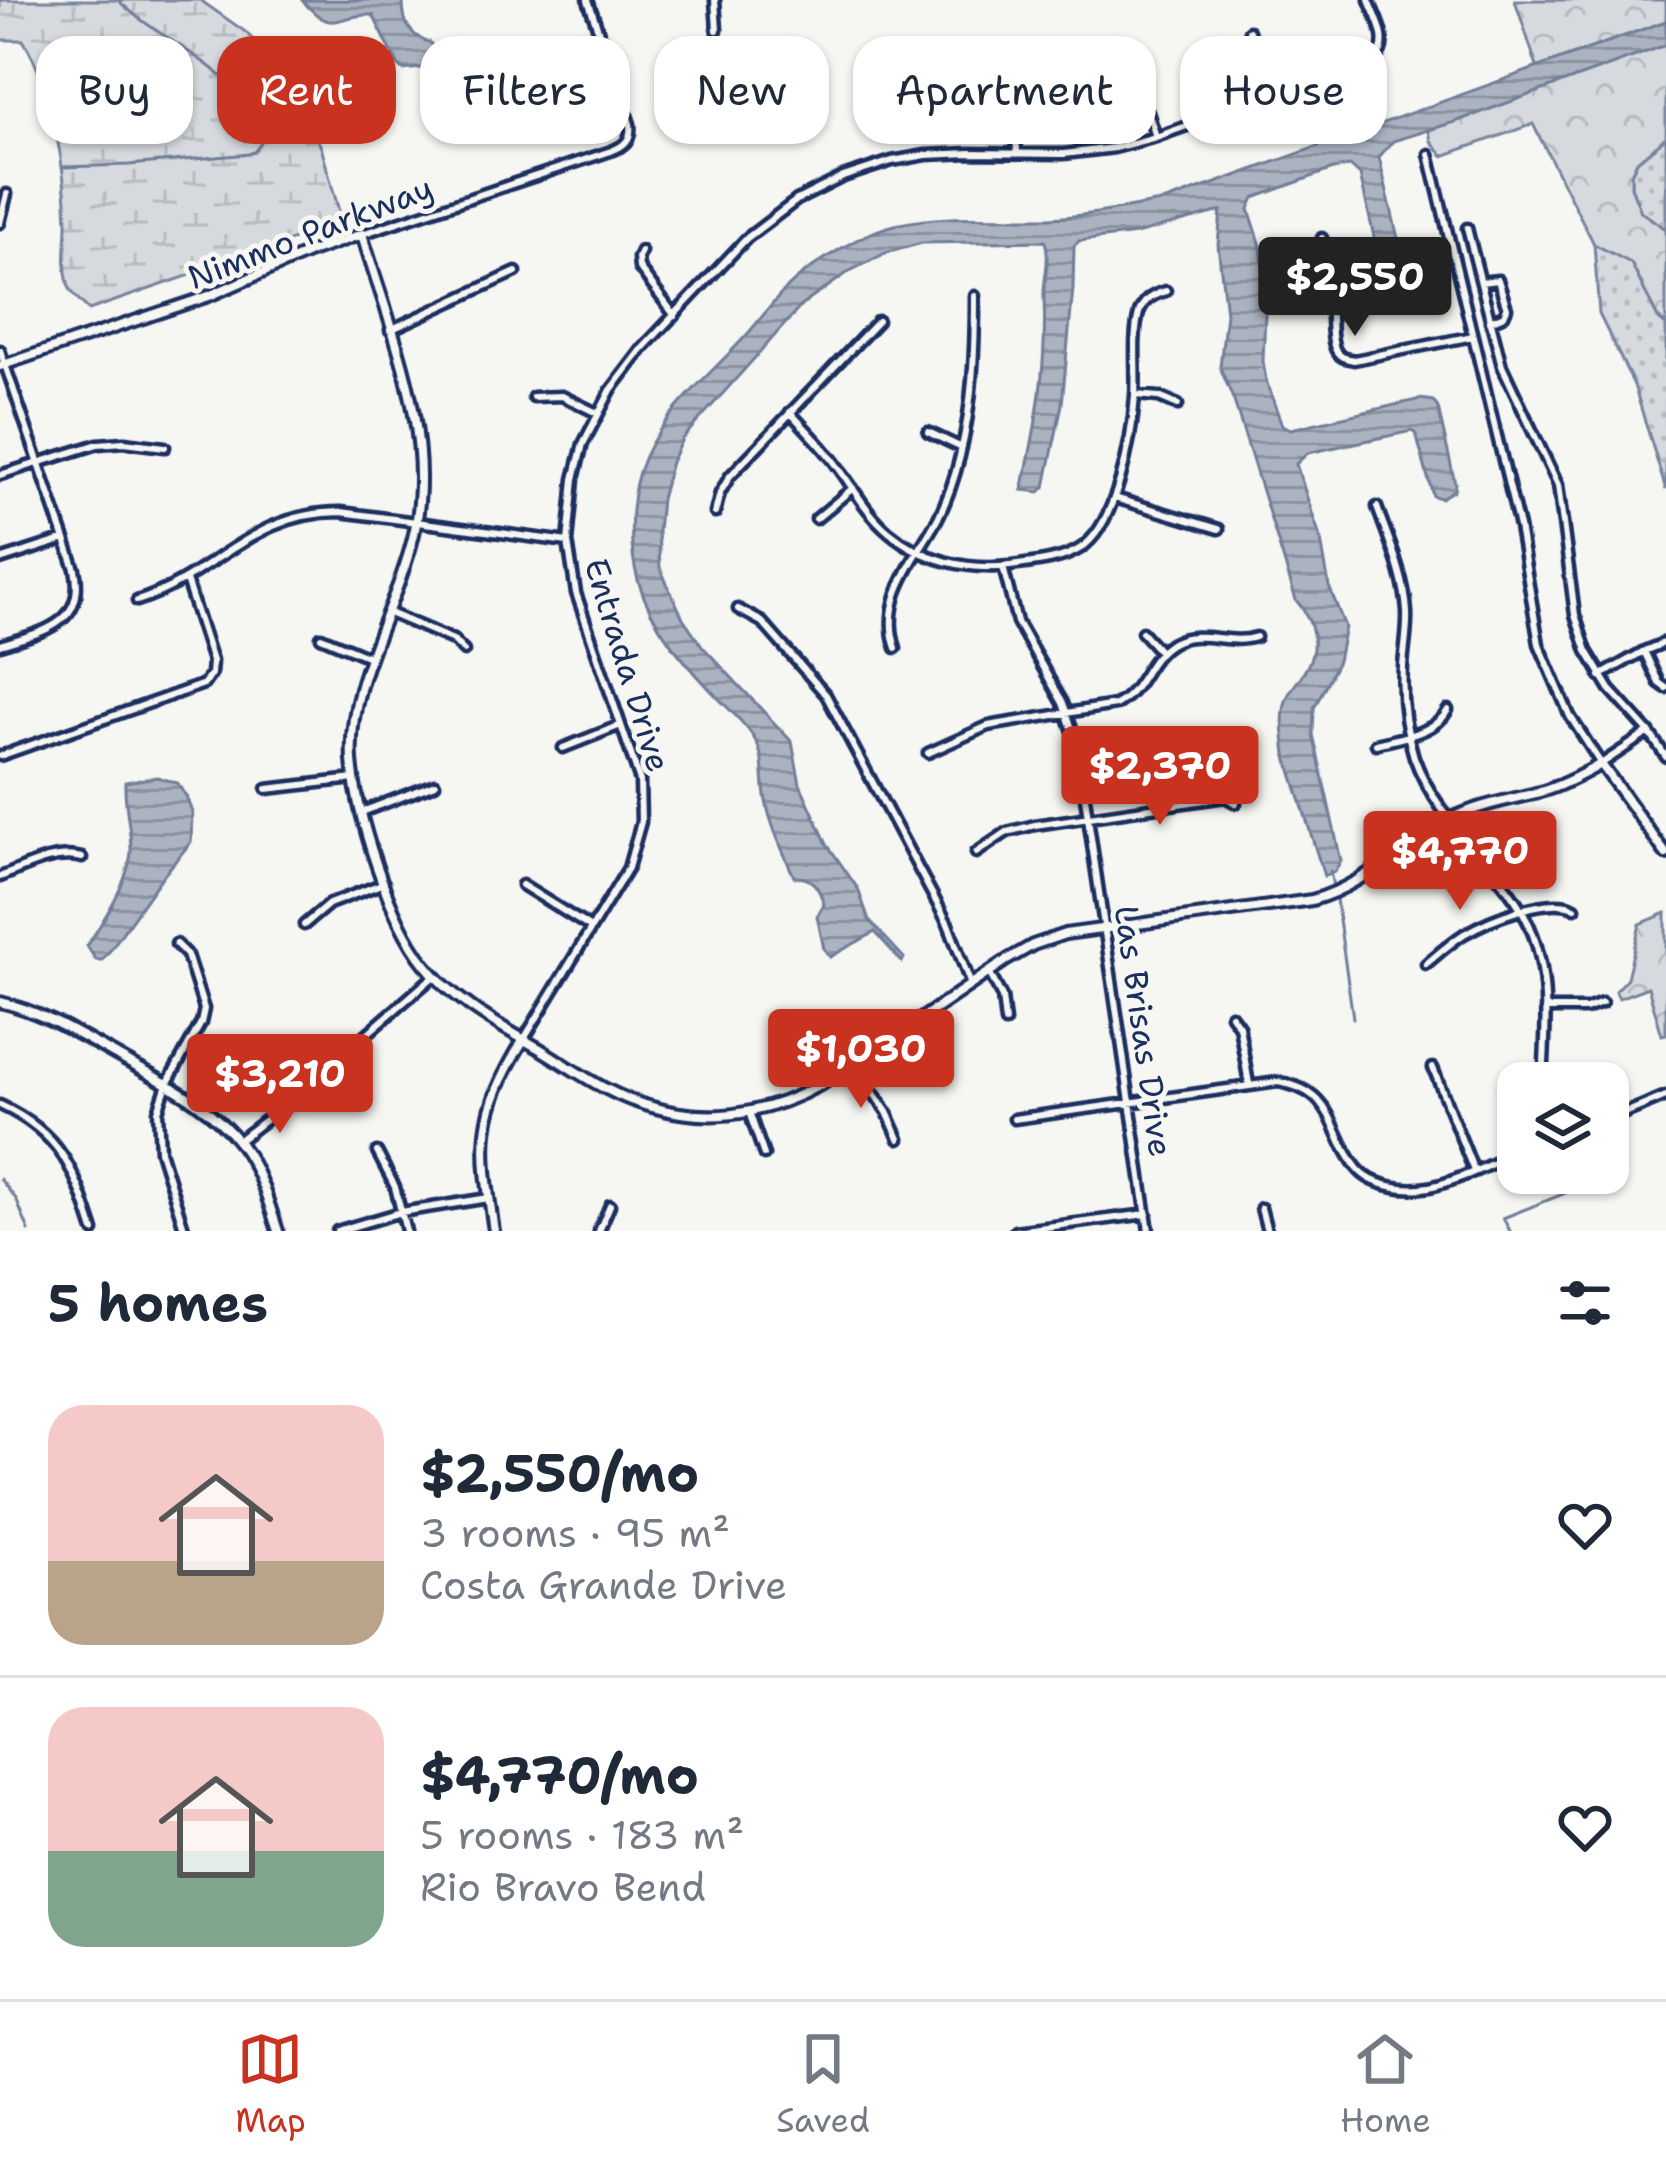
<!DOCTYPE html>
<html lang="en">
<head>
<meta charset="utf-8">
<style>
  body { margin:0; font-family:"Shantell Sans",sans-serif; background:#f6f6f7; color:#1f2937; height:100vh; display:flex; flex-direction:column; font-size:45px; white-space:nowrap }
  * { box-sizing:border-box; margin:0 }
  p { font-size:39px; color:#747a83 }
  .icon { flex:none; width:66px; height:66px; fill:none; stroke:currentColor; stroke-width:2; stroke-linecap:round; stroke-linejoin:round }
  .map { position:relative; height:1231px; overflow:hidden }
  .details { display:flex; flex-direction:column; background:#fff; flex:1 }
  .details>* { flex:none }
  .banner { position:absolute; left:36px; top:36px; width:1596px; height:108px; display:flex; gap:24px }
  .buttons { position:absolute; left:1497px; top:1062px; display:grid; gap:24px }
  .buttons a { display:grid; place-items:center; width:132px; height:132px; border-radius:24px; background:#fff; box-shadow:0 3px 9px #0004; font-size:60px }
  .price { position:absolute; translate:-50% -102px; padding:0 27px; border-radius:12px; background:#c8321e; color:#fff; font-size:39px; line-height:78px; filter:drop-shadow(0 3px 6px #0008) }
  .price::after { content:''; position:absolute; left:50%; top:72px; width:36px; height:27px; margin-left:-18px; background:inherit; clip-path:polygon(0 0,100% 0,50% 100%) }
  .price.active { background:#222; color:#fff }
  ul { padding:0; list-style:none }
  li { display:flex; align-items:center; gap:36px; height:300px; padding:0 48px }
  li+li { border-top:3px solid #e0e1e3 }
  li span { display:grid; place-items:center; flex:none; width:336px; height:240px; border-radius:36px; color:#555 }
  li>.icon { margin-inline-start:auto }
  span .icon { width:144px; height:144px; fill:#fffc; stroke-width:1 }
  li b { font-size:51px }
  h2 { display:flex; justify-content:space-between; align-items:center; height:144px; padding:0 48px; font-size:51px }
  .chip { padding:0 42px; border-radius:36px; background:#fff; box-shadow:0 3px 9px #0004; font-size:42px; line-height:108px }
  .chip.active { background:#c8321e; color:#fff }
  .dock { display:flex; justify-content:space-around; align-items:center; height:168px; border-top:3px solid #e0e1e3; background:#fff; font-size:33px; color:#747a83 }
  .dock a { display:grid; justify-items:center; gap:6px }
  .dock .active { color:#c8321e }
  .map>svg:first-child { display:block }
</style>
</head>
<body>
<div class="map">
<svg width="1666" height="1231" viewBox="0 0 1666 1231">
  <defs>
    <pattern id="grass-dots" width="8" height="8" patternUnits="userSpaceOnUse" patternTransform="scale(3)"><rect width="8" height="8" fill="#d6d9dd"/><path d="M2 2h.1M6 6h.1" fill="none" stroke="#b7bbc0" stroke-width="1.8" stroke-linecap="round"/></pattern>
    <pattern id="wetland-marsh" width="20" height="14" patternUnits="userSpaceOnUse" patternTransform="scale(3)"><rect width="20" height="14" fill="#d6d9dd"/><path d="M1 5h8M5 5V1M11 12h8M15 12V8" fill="none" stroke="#b7bbc0"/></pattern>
    <pattern id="park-crowns" width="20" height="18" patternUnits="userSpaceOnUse" patternTransform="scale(3)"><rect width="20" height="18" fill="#d6d9dd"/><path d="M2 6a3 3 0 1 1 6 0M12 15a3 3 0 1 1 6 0" fill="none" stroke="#b7bbc0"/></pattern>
    <pattern id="water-rules" width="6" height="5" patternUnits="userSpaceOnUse" patternTransform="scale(3)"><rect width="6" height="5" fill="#abb2c0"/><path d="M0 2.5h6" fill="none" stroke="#8a919f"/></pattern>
  </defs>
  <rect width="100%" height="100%" fill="#f6f6f2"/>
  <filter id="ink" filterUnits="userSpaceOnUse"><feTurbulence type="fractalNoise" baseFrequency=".00833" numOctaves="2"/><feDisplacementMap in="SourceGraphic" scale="24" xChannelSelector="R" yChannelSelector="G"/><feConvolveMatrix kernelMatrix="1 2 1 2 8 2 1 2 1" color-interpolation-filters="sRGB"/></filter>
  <g filter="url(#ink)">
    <path fill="url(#grass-dots)" stroke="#78849e" stroke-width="3" d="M1666 137V229L1641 212 1631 187V174L1637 161Z
      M1594 244 1631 263 1658 318 1666 325V490L1634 385 1599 314Z"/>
    <path fill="url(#wetland-marsh)" stroke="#78849e" stroke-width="3" d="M0 0H200L247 33 291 85 321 147 341 218 289 241 89 310C83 304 74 296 70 289 62 269 67 244 67 223 66 171 51 84 23 40H0Z"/>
    <path fill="url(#park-crowns)" stroke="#78849e" stroke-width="3" d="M1515 0H1666V137L1637 161 1631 174V187L1641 212 1666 229V325L1658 318 1631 263 1594 244 1533 124 1443 156 1431 141 1427 121 1541 79Z
      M1666 913V1034L1662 1035 1648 987 1619 998 1615 991 1627 978 1640 924Z"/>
    <path fill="url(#water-rules)" stroke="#717e99" stroke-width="3" d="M302 0H403C403 16 405 30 421 39 436 47 424 35 435 49L433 62 421 68 403 70 398 65 373 15C335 13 335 38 302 0Z
      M1666 21V45L1455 122 1393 141 1379 157 1410 290 1403 296 1388 299 1360 175 1350 166 1333 169 1254 198 1249 209 1261 246 1266 293 1263 361 1266 381 1282 425 1291 429 1421 399 1433 401 1438 408 1455 483 1454 490 1441 498 1433 496 1416 434 1412 431 1308 453 1296 464 1321 540 1329 586 1345 627 1338 661 1314 708 1313 734 1341 861 1334 872 1324 876 1286 754C1284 736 1280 713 1288 696 1292 688 1299 680 1304 672 1320 647 1314 622 1296 600L1234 401 1220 367 1226 313 1218 245 1221 211 1136 234 1079 241 1074 246 1073 289 1062 404 1045 487 1040 492 1022 490C1037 424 1047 366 1044 298 1043 279 1051 260 1045 241L922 243 886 253 850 271 802 305 682 439 671 462 661 499 658 531 660 567 670 591 683 618 703 647 792 742 800 784 827 844 858 889 869 920 904 958 902 962 875 932 830 957 824 949 817 916 824 904C819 888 813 876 794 877 784 853 771 827 766 801 760 774 768 756 750 732 741 720 729 709 719 699 685 663 652 628 638 580 629 548 629 504 639 472 657 414 713 374 751 330 769 309 784 287 807 271 832 253 865 232 895 225 946 213 997 219 1049 218 1089 216 1127 208 1166 201Z
      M157 777 177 783 186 796 192 812 191 842 159 881 108 953 102 960H96L87 946C103 921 130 880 131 850 131 827 124 805 125 782Z"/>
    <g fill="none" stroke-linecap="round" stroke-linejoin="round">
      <path stroke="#717e99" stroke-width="3" d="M62 167 129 165 249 154 255 151 265 137C253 114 240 92 220 75 188 47 148 30 118 0
        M1330 871 1333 887
        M1336 899 1353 1018
        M0 1179 16 1199 29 1231
        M1510 1231 1503 1218 1608 1176"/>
      <defs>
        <path id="minor" d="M715 0 717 30
          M1249 31 1271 96
          M1134 69 1156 137
          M519 86C554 93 580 85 613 74
          M1006 109 1016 133 1017 153
          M1429 154 1519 527 1539 644 1570 716 1601 764 1649 732
          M0 223 7 194
          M1467 228 1502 366 1558 485 1575 615 1587 651 1610 689 1649 732 1666 757
          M362 234 611 151C625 146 632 139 630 124L588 0
          M1322 238C1337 268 1325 337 1337 352 1342 359 1346 358 1354 360L1473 336
          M641 251 638 258 639 268 675 316
          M1481 282 1498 280 1507 308 1504 315 1490 321
          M390 330 516 272
          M0 350 75 569C87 625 41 632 0 645
          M1136 395 1159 397 1178 405
          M533 397 562 396 597 413
          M790 412C806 430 824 447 838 467 854 489 868 515 889 532 922 560 967 571 1010 566 1032 563 1061 561 1081 548 1117 524 1132 438 1135 396 1137 370 1132 339 1139 313 1143 300 1154 294 1166 291
          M928 432 962 448
          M0 475 98 444 124 442 165 447
          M1115 498 1219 529
          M1377 507C1389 541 1405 577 1407 612 1408 631 1404 649 1403 667 1401 698 1405 728 1414 757 1434 814 1481 850 1514 898 1553 953 1546 1019 1543 1083
          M715 513 720 493 730 476 878 321
          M816 519 853 488
          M0 560 65 539
          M1003 567 1017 622 1063 703 1077 743 1149 1231
          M137 601C215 576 251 512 341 512L568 542
          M738 609 762 622 826 695 948 924 971 985
          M389 613 453 640 464 651
          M1142 632 1160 652
          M321 637 369 657
          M1666 642 1644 651 1659 683 1666 688
          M896 648C879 598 916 559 938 518 948 498 955 477 960 456 973 403 975 350 975 296
          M1600 676 1644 651
          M1221 740 1225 797
          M1376 744C1401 737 1435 734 1448 710
          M563 748 621 725
          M928 753 988 726 1115 705C1143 691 1145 659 1172 643 1200 628 1229 646 1256 637
          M0 756 204 684 211 674 212 661 186 580
          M267 789 354 779
          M1225 797 1236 803
          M362 812 435 784
          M976 853 1007 832 1035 825 1225 797
          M0 877C26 867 54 851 82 858
          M522 885 591 928
          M304 925 329 904 384 883
          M176 944 187 955 204 1009 201 1023 167 1084 158 1111 160 1151 185 1231
          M1426 964C1438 954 1450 943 1464 934 1488 920 1550 894 1575 908
          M989 972 1002 997 1005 1022
          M1545 1009H1586L1602 1003
          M1231 1015 1239 1026 1249 1084
          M524 1039 628 868 641 822 640 781 576 593 568 542 574 479 583 444 611 390 643 348 747 238 797 200 843 177 892 161 926 155 970 153 1064 154 1114 148 1156 137 1375 59C1392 43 1376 19 1369 0
          M340 1041 350 1043 361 1039 434 976
          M854 1065 887 1112 899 1139
          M1433 1068 1474 1171
          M0 1105C61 1133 75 1171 94 1231
          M749 1112 764 1155
          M1014 1119 1278 1082C1336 1091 1328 1131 1357 1168 1372 1187 1407 1191 1429 1187 1459 1181 1490 1164 1518 1152
          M1608 1120 1666 1096
          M238 1141 268 1118 274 1103
          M377 1152 395 1187 406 1231
          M1261 1208 1267 1231
          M337 1231 401 1212 489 1198
          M599 1231 610 1205
          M1015 1231 1147 1214"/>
        <path id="tertiary" d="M0 366 209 296 308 253 362 234C390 329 437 435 414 534 396 611 347 679 352 760 356 814 390 921 424 963 453 1001 499 1025 540 1049 576 1071 611 1097 652 1107 684 1116 719 1118 751 1111 806 1100 849 1068 895 1037 932 1011 969 986 1007 960L1033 945 1065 934 1312 900C1366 885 1402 844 1450 819 1479 805 1509 800 1540 792 1562 786 1582 775 1601 764L1666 854
          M0 1002C43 1012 81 1036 119 1057 163 1082 210 1104 241 1145 260 1171 268 1201 278 1231
          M494 1231C481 1144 476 1117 524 1039"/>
      </defs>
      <use href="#minor" stroke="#1b2f5e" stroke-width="15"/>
      <use href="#tertiary" stroke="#1b2f5e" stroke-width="16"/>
      <use href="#minor" stroke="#f6f6f2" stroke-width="6"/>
      <use href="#tertiary" stroke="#f6f6f2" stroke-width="8"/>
    </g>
  </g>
  <g text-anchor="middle" stroke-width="10" stroke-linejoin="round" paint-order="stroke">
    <g font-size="33" fill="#1b2f5e" stroke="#f6f6f2">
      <text transform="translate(310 232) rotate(-21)" y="12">Nimmo Parkway</text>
      <text transform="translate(628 665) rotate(73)" y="12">Entrada Drive</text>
      <text transform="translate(1144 1031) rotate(82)" y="12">Las Brisas Drive</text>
    </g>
  </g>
</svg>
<div class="buttons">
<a><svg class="icon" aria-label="layers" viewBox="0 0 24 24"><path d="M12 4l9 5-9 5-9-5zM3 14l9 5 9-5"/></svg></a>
</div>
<b class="price active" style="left:1355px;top:339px">$2,550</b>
<b class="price" style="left:1160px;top:828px">$2,370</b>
<b class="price" style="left:1460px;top:913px">$4,770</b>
<b class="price" style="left:861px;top:1111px">$1,030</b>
<b class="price" style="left:280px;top:1136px">$3,210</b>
<div class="banner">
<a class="chip">Buy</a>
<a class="chip active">Rent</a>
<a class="chip">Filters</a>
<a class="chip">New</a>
<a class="chip">Apartment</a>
<a class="chip">House</a>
</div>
</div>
<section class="details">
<h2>5 homes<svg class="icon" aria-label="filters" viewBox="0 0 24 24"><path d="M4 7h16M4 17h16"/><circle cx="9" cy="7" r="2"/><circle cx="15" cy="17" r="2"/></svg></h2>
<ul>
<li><span style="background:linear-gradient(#f6c9c9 65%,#b9a48a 0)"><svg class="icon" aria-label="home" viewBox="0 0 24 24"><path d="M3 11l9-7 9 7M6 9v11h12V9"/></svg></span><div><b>$2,550/mo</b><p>3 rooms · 95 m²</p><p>Costa Grande Drive</p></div><svg class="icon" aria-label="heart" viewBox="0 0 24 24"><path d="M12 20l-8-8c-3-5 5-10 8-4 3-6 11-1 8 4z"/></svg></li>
<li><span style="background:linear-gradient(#f6c9c9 60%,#7fa58c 0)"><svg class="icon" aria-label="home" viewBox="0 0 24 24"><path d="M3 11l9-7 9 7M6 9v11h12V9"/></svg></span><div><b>$4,770/mo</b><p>5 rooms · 183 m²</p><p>Rio Bravo Bend</p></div><svg class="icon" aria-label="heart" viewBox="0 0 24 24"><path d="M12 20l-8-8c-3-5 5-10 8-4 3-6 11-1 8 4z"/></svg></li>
</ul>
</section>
<nav class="dock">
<a class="active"><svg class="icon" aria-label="map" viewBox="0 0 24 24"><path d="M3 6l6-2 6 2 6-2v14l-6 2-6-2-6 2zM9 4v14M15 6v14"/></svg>Map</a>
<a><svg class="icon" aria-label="saved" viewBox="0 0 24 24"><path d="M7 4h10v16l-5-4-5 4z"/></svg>Saved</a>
<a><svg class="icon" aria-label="home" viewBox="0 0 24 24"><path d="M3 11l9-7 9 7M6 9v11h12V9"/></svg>Home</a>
</nav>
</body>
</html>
